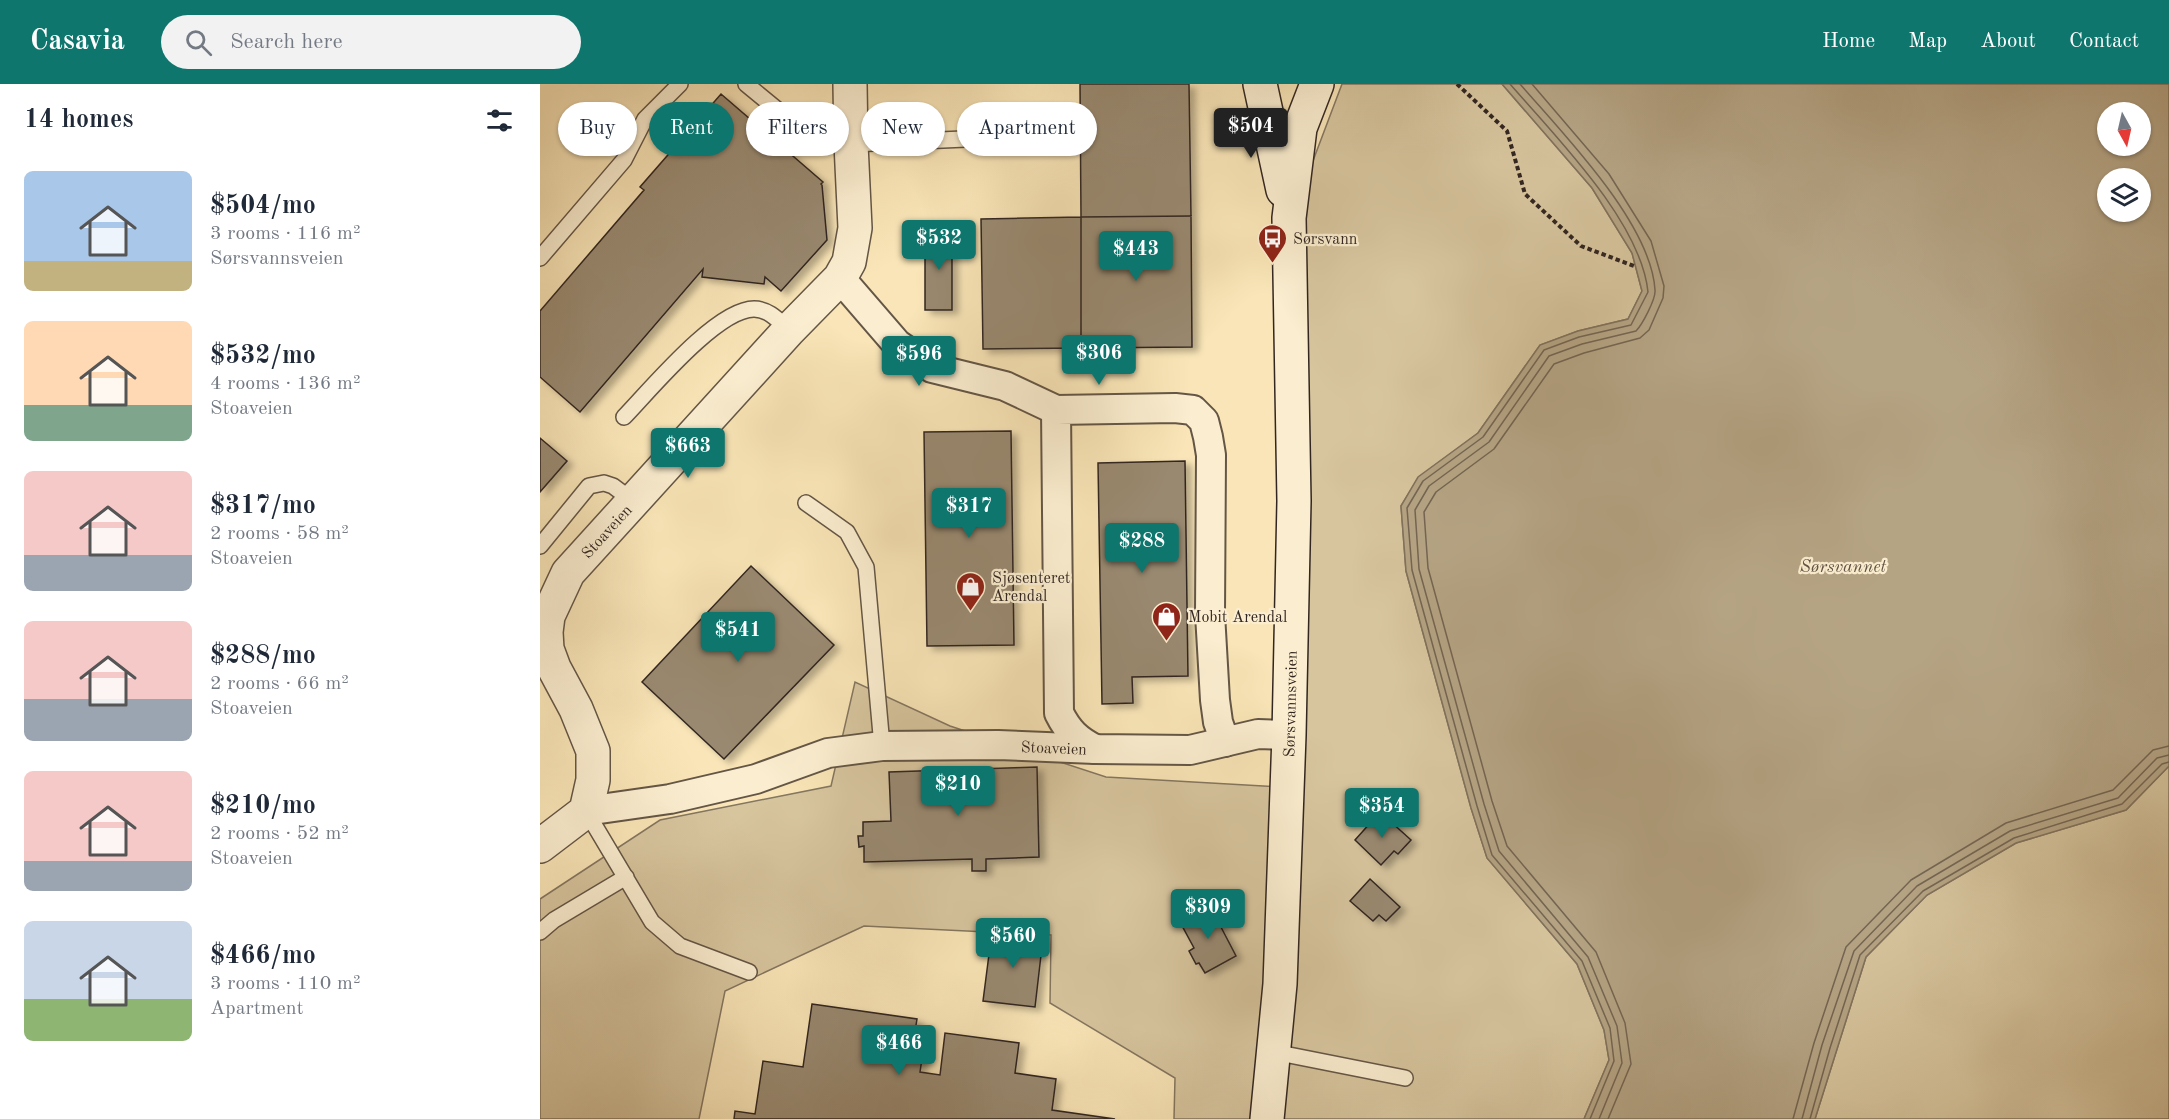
<!DOCTYPE html>
<html lang="en">
<head>
<meta charset="utf-8">
<style>
  body { margin:0; font-family:"Old Standard TT",serif; background:#f2f2f3; color:#1f2937; height:100vh; display:flex; flex-direction:column; font-size:22px; white-space:nowrap }
  * { box-sizing:border-box; margin:0 }
  p { font-size:20px; color:#747a83 }
  .icon { flex:none; width:33px; height:33px; fill:none; stroke:currentColor; stroke-width:2; stroke-linecap:round; stroke-linejoin:round }
  .map { position:relative; flex:1; overflow:hidden }
  .side { display:flex; flex-direction:column; background:#fff; width:540px }
  .side>* { flex:none }
  .banner { position:absolute; left:18px; top:18px; width:570px; height:54px; display:flex; gap:12px }
  .needle { width:39px; rotate:172deg }
  .buttons { position:absolute; left:1557px; top:18px; display:grid; gap:12px }
  .buttons a { display:grid; place-items:center; width:54px; height:54px; border-radius:50%; background:#fff; box-shadow:0 2px 4px #0004; font-size:30px }
  .price { position:absolute; translate:-50% -51px; padding:0 14px; border-radius:6px; background:#0f766e; color:#fff; font-size:20px; line-height:39px; filter:drop-shadow(0 2px 3px #0008) }
  .price::after { content:''; position:absolute; left:50%; top:36px; width:18px; height:14px; margin-left:-9px; background:inherit; clip-path:polygon(0 0,100% 0,50% 100%) }
  .price.selected { background:#222; color:#fff }
  ul { padding:0; list-style:none }
  li { display:flex; align-items:center; gap:18px; height:150px; padding:0 24px }
  li span { display:grid; place-items:center; flex:none; width:168px; height:120px; border-radius:9px; color:#555 }
  li>.icon { margin-inline-start:auto }
  span .icon { width:72px; height:72px; fill:#fffc; stroke-width:1 }
  li b { font-size:26px }
  h2 { display:flex; justify-content:space-between; align-items:center; height:72px; padding:0 24px; font-size:26px }
  .chip { padding:0 21px; border-radius:27px; background:#fff; box-shadow:0 2px 4px #0004; font-size:21px; line-height:54px }
  .chip.selected { background:#0f766e; color:#fff }
  header { display:flex; align-items:center; gap:36px; box-sizing:border-box; height:84px; padding:0 30px; background:#0f766e; color:#fff }
  header strong { font-size:28px }
  nav { display:flex; gap:33px; margin-inline-start:auto; font-size:21px }
  .search { width:420px; height:54px; background:#f2f2f3; display:flex; align-items:center; gap:15px; box-sizing:border-box; padding:0 21px; border-radius:33px; color:#747a83; font-size:22px }
  main { display:flex; flex:1; min-height:0 }
  .map>svg:first-child { display:block }
</style>
</head>
<body>
<header>
<strong>Casavia</strong>
<div class="search"><svg class="icon" aria-label="search" viewBox="0 0 24 24"><circle cx="10" cy="10" r="6"/><path d="M15 15l6 6"/></svg>Search here</div>
<nav><a>Home</a><a>Map</a><a>About</a><a>Contact</a></nav>
</header>
<main>
<section class="side">
<h2>14 homes<svg class="icon" aria-label="filters" viewBox="0 0 24 24"><path d="M4 7h16M4 17h16"/><circle cx="9" cy="7" r="2"/><circle cx="15" cy="17" r="2"/></svg></h2>
<ul>
<li><span style="background:linear-gradient(#a9c7e8 75%,#c2b280 0)"><svg class="icon" aria-label="home" viewBox="0 0 24 24"><path d="M3 11l9-7 9 7M6 9v11h12V9"/></svg></span><div><b>$504/mo</b><p>3 rooms · 116 m²</p><p>Sørsvannsveien</p></div></li>
<li><span style="background:linear-gradient(#ffd9b3 70%,#7fa58c 0)"><svg class="icon" aria-label="home" viewBox="0 0 24 24"><path d="M3 11l9-7 9 7M6 9v11h12V9"/></svg></span><div><b>$532/mo</b><p>4 rooms · 136 m²</p><p>Stoaveien</p></div></li>
<li><span style="background:linear-gradient(#f6c9c9 70%,#9aa5b1 0)"><svg class="icon" aria-label="home" viewBox="0 0 24 24"><path d="M3 11l9-7 9 7M6 9v11h12V9"/></svg></span><div><b>$317/mo</b><p>2 rooms · 58 m²</p><p>Stoaveien</p></div></li>
<li><span style="background:linear-gradient(#f6c9c9 65%,#9aa5b1 0)"><svg class="icon" aria-label="home" viewBox="0 0 24 24"><path d="M3 11l9-7 9 7M6 9v11h12V9"/></svg></span><div><b>$288/mo</b><p>2 rooms · 66 m²</p><p>Stoaveien</p></div></li>
<li><span style="background:linear-gradient(#f6c9c9 75%,#9aa5b1 0)"><svg class="icon" aria-label="home" viewBox="0 0 24 24"><path d="M3 11l9-7 9 7M6 9v11h12V9"/></svg></span><div><b>$210/mo</b><p>2 rooms · 52 m²</p><p>Stoaveien</p></div></li>
<li><span style="background:linear-gradient(#c9d6e8 65%,#8fb573 0)"><svg class="icon" aria-label="home" viewBox="0 0 24 24"><path d="M3 11l9-7 9 7M6 9v11h12V9"/></svg></span><div><b>$466/mo</b><p>3 rooms · 110 m²</p><p>Apartment</p></div></li>
</ul>
</section>
<div class="map">
<svg width="1629" height="1035" viewBox="0 0 1629 1035">
  <defs>
    <filter id="shadow"><feDropShadow dx="6" dy="4" stdDeviation="3" flood-color="#0004"/></filter>
  </defs>
  <rect width="100%" height="100%" fill="#f9e5b7"/>
  <filter id="stains"><feTurbulence type="fractalNoise" baseFrequency=".00333" numOctaves="4"/><feColorMatrix values="0 0 0 0 .2 0 0 0 0 .09 0 0 0 0 .02 0 0 0 .5 -.17"/></filter>
  <radialGradient id="worn" r=".72"><stop offset=".6" stop-color="#630" stop-opacity="0"/><stop offset="1" stop-color="#630" stop-opacity=".3"/></radialGradient>
  <path fill="#d7c59e" stroke="#847660" stroke-width="1.5" d="M802 0H962L1052 104 1092 169 1102 207 1088 235 1038 247 1000 261 938 349 879 393 861 422 866 487 931 724 947 774 1037 880 1064 946 1069 976 1044 1035H634L635 994 510 919 511 851 324 842 185 907 159 1035H0V815L120 736 291 702 315 598 410 642 566 693 739 703 765 98Z
    M1629 682V1035H1275L1326 873 1387 811 1476 759 1586 726Z"/>
  <path fill="#b5a484" stroke="#81725c" stroke-width="1.5" fill-rule="evenodd" d="M962 0H1629V682L1586 726 1476 759 1387 811 1326 873 1275 1035H1044L1069 976 1064 946 1037 880 947 774 931 724 866 487 861 422 878 393 938 349 1000 261 1038 247 1088 235 1102 207 1092 169 1052 104ZM1568 28H1600V62H1568ZM1568 94H1600V128H1568Z"/>
  <g fill="none" stroke-linecap="round" stroke-linejoin="round">
    <path stroke="#746552" stroke-width="1.5" d="M970 0C1016 53 1101 138 1108 208L1091 241 1039 253 1004 266 943 353 883 397 867 424 872 486 937 722 952 771 1042 877 1070 944 1074 977 1050 1035
      M980 0C1023 50 1111 139 1115 206 1116 215 1102 241 1096 247L1042 260 1009 272 949 358 889 402 875 426 879 485 944 720 959 767 1048 873 1077 942 1082 979 1059 1035
      M992 0 1069 90 1111 157 1124 202 1123 214 1109 246 1100 254 1044 269 1014 280 954 365 896 408 884 428 888 484 952 717 967 762 1056 868 1085 939 1091 980 1068 1035
      M1253 1035 1274 959 1306 863 1371 796 1466 739 1573 706 1613 666 1629 662
      M1262 1035 1282 961 1314 867 1377 802 1470 747 1578 714 1617 674 1629 671
      M1270 1035 1290 964 1320 871 1383 807 1474 754 1582 720 1622 680 1629 678"/>
  </g>
  <path fill="#99896f" stroke="#322621" stroke-width="1.5" filter="url(#shadow)" d="M540 0H649L651 132 541 133Z
    M181 10 283 98 281 100 282 101 287 156 241 207 225 193 224 200 162 193 163 185 40 328 0 293V227L104 106 100 103Z
    M651 132 652 263 541 264V133Z
    M541 133V264L443 265 441 135Z
    M412 147V226H385V148Z
    M471 347 474 561 387 562 384 348Z
    M0 354 27 377 0 408Z
    M645 377 648 592 592 593 593 619 562 620 558 379Z
    M211 482 294 561 184 675 102 598Z
    M497 683 499 773 446 775V787H432V775L324 778V762L319 763 318 752H323V738L351 737 349 688Z
    M840 728 871 756 858 770 854 767 841 781 815 756Z
    M830 795 860 823 846 837 839 831 833 837 810 817Z
    M670 822 696 872 665 889 659 879 656 880 649 867 654 864 640 838Z
    M452 847 503 854 495 923 443 917Z
    M272 920 377 935 372 966 383 968 380 988 400 991 405 949 479 959 475 989 516 995 512 1026 575 1035H194L195 1027 215 1030 223 977 263 983Z"/>
  <g fill="none" stroke-linecap="round" stroke-linejoin="round">
    <defs>
      <path id="service" d="M206 0 262 46 280 57 311 60 492 52
        M0 174 84 76 105 35 140 0
        M84 333C111 305 177 225 214 225 229 225 239 237 249 246
        M266 419 307 448 326 483 342 662
        M0 462 49 402 64 399 73 402 93 417
        M46 727 112 838 140 862 209 888
        M0 848 14 836 86 793
        M734 968 865 994"/>
      <g id="minor">
        <path d="M300 194 357 260 392 284 465 302 516 326"/>
        <path d="M555 665C537 656 528 647 519 629L516 326 635 324 653 326 664 337 668 353 671 371 670 530 675 616 678 638 685 658"/>
        <path id="s1" d="M46 727 130 715 216 695 288 669 342 662 458 661 555 665 650 666 718 650 749 651"/>
      </g>
      <g id="tertiary">
        <path id="s2" d="M0 762 46 727 53 696V667L36 625 14 584 7 565 6 548 8 532 28 489 249 246 300 194 309 178 315 144 311 60 310 0"/>
      </g>
      <g id="secondary">
        <path d="M720 0 743 106"/>
        <path id="s3" d="M727 1035 740 900 749 651 754 417 749 134 760 44 777 0"/>
      </g>
    </defs>
    <use href="#service" stroke="#645646" stroke-width="18"/>
    <use href="#minor" stroke="#645646" stroke-width="32"/>
    <use href="#tertiary" stroke="#645646" stroke-width="36"/>
    <use href="#secondary" stroke="#322621" stroke-width="36"/>
    <path stroke="#322621" stroke-width="4" stroke-dasharray="4.5 3" stroke-linecap="butt" d="M917 0 967 47 985 110 1041 162 1094 182"/>
    <use href="#service" stroke="#fbeed0" stroke-width="15"/>
    <use href="#minor" stroke="#fbeed0" stroke-width="28"/>
    <use href="#tertiary" stroke="#fbeed0" stroke-width="33"/>
    <use href="#secondary" stroke="#fbeed0" stroke-width="33"/>
  </g>
  <defs>
    <symbol id="bus-pin" viewBox="-11 -11 22 30"><path d="M0 17L-7.5 6A9.5 9.5 0 1 1 7.5 6Z" fill="#8f2418" stroke="#fbeed0"/><path d="M-5-6H5V4H4V6H2V4H-2V6H-4V4H-5ZM-3.5-4V0h7V-4ZM-3.5 1.2v1.5H-2V1.2ZM2 1.2v1.5H3.5V1.2Z" fill="#fff"/></symbol>
    <symbol id="shop-pin" viewBox="-11 -11 22 30"><path d="M0 17L-7.5 6A9.5 9.5 0 1 1 7.5 6Z" fill="#8f2418" stroke="#fbeed0"/><path d="M-5-2.5h2.3a2.7 3.5 0 0 1 5.4 0H5L5.5 6h-11ZM-1.5-2.5h3a1.5 2.3 0 0 0-3 0Z" fill="#fff"/></symbol>
  </defs>
  <g fill-rule="evenodd">
    <use href="#bus-pin" x="716" y="138" width="33" height="45"/>
    <use href="#shop-pin" x="414" y="486" width="33" height="45"/>
    <use href="#shop-pin" x="610" y="516" width="33" height="45"/>
  </g>
  <g text-anchor="middle" stroke-width="4.5" stroke-linejoin="round" paint-order="stroke">
    <g font-size="16" fill="#322621" stroke="#fbeed0" text-anchor="start">
      <text x="753" y="160">Sørsvann</text>
      <text x="452" y="499">Sjøsenteret<tspan x="452" dy="18">Arendal</tspan></text>
      <text x="648" y="538">Mobit Arendal</text>
    </g>
    <g font-size="16" fill="#322621" stroke="#fbeed0">
      <text dy="6" stroke="none"><textPath href="#s2" startOffset="368">Stoaveien</textPath></text>
      <text dy="6" stroke="none"><textPath href="#s3" startOffset="416">Sørsvannsveien</textPath></text>
      <text dy="6" stroke="none"><textPath href="#s1" startOffset="476">Stoaveien</textPath></text>
    </g>
    <g font-size="18" font-style="italic" fill="#605244" stroke="#fbeed0">
      <text x="1303" y="488">Sørsvannet</text>
    </g>
  </g>
  <rect width="100%" height="100%" filter="url(#stains)"/>
  <rect width="100%" height="100%" fill="url(#worn)"/>
</svg>
<div class="buttons">
<a><svg class="needle" viewBox="-14 -14 28 28"><path d="M0-13l5 13h-10z" fill="#e53935"/><path d="M0 13l5-13h-10z" fill="#747a83"/></svg></a>
<a><svg class="icon" aria-label="layers" viewBox="0 0 24 24"><path d="M12 4l9 5-9 5-9-5zM3 14l9 5 9-5"/></svg></a>
</div>
<b class="price selected" style="left:711px;top:75px">$504</b>
<b class="price" style="left:399px;top:187px">$532</b>
<b class="price" style="left:596px;top:198px">$443</b>
<b class="price" style="left:559px;top:302px">$306</b>
<b class="price" style="left:379px;top:303px">$596</b>
<b class="price" style="left:148px;top:395px">$663</b>
<b class="price" style="left:429px;top:455px">$317</b>
<b class="price" style="left:602px;top:490px">$288</b>
<b class="price" style="left:198px;top:579px">$541</b>
<b class="price" style="left:418px;top:733px">$210</b>
<b class="price" style="left:842px;top:755px">$354</b>
<b class="price" style="left:668px;top:856px">$309</b>
<b class="price" style="left:473px;top:885px">$560</b>
<b class="price" style="left:359px;top:992px">$466</b>
<div class="banner">
<a class="chip">Buy</a>
<a class="chip selected">Rent</a>
<a class="chip">Filters</a>
<a class="chip">New</a>
<a class="chip">Apartment</a>
</div>
</div>
</main>
</body>
</html>
